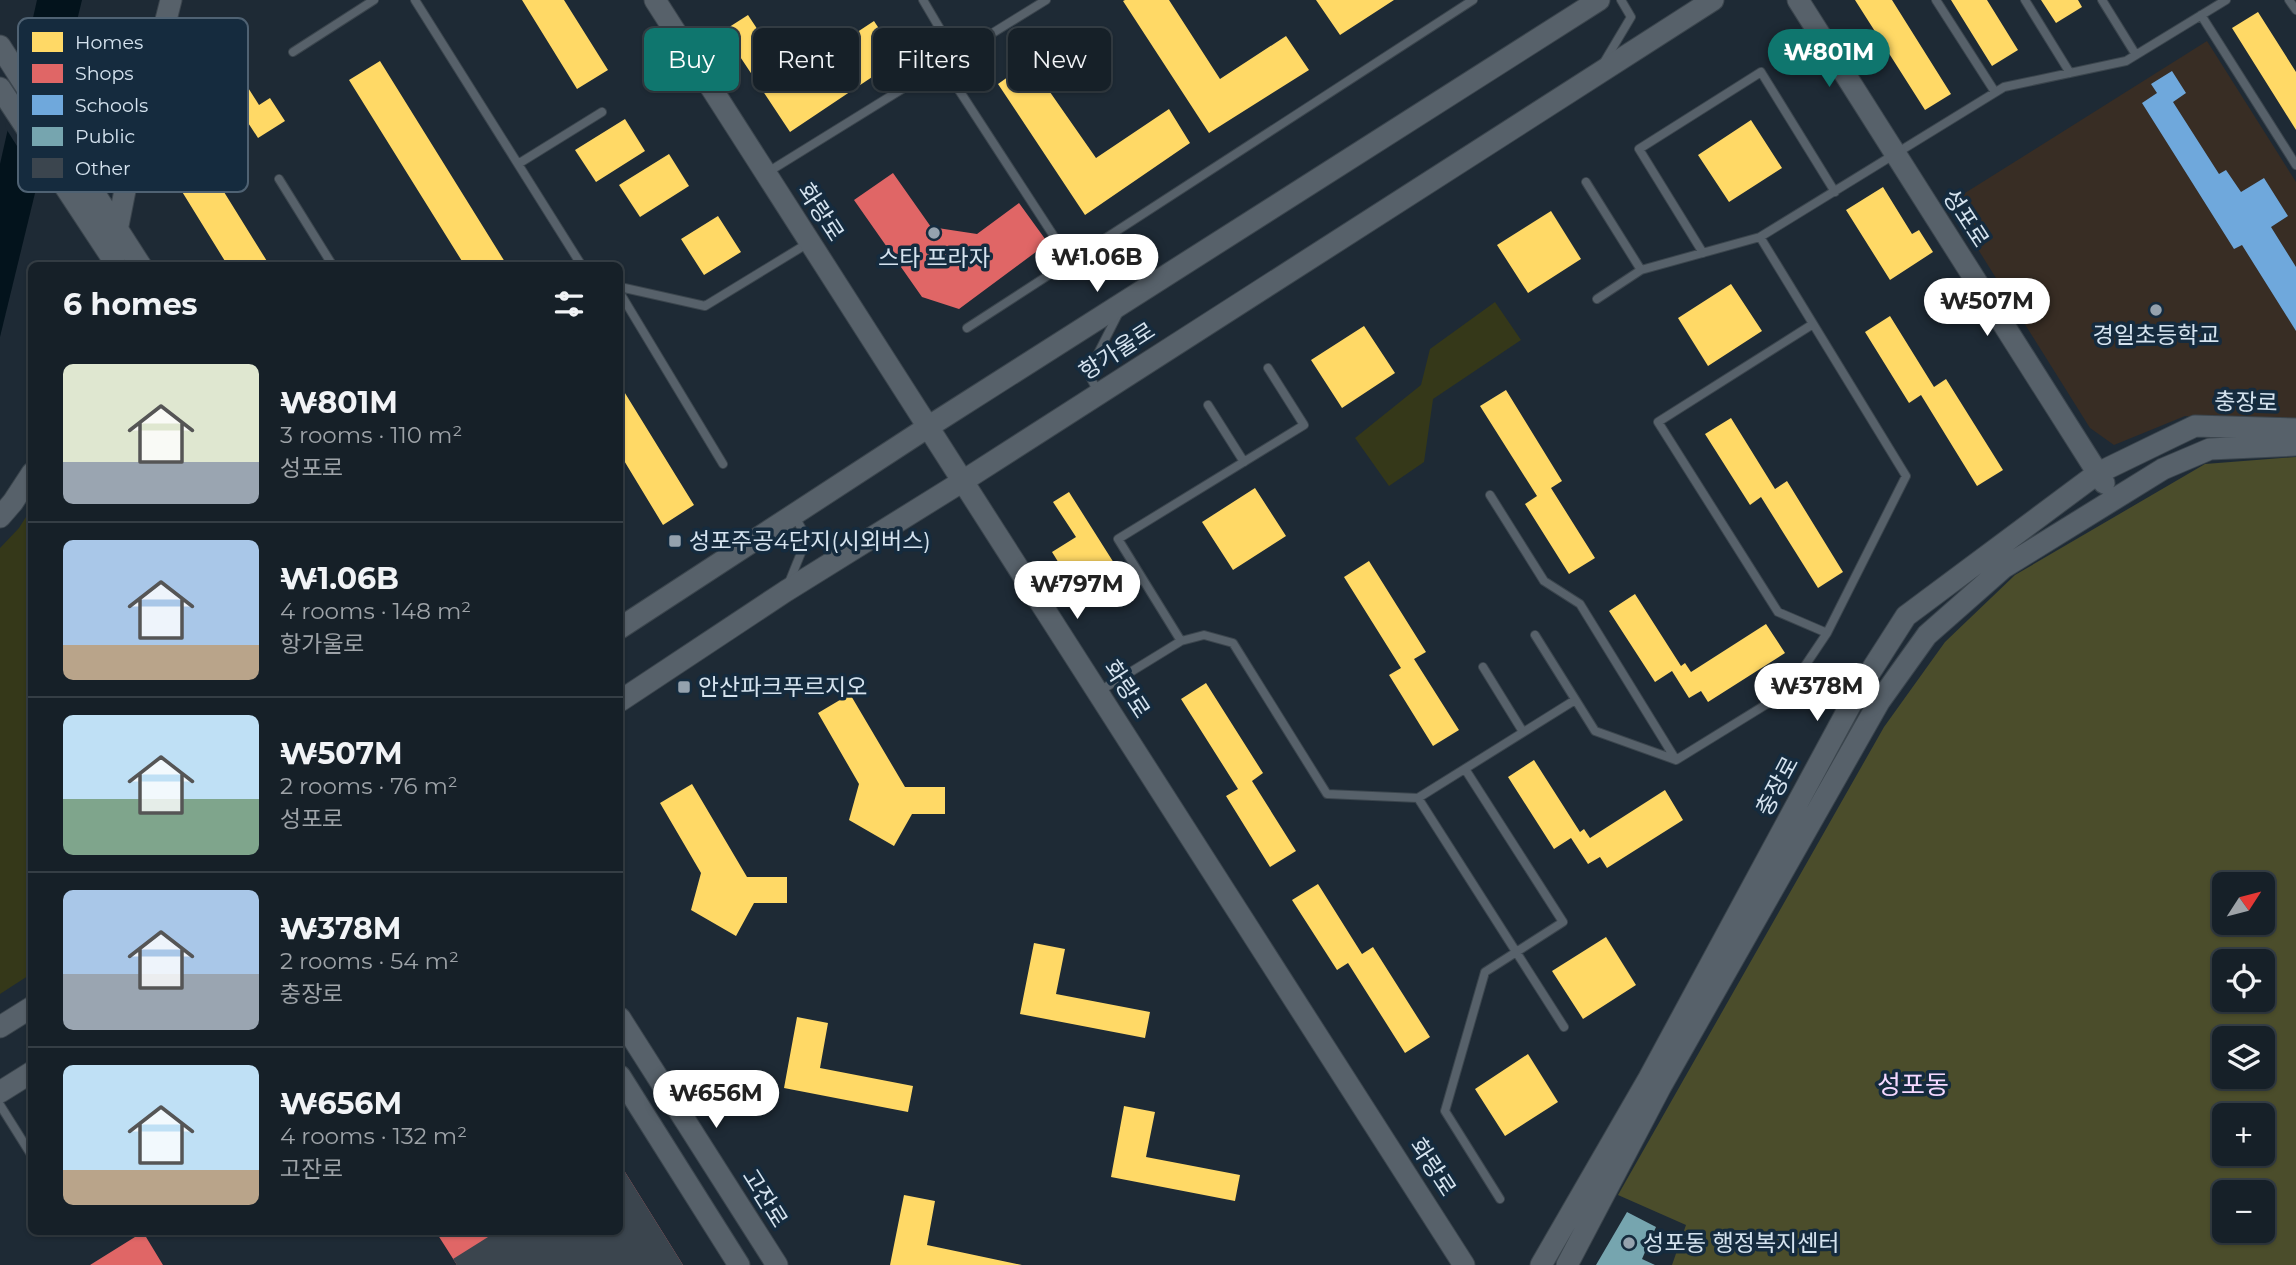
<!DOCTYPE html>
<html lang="en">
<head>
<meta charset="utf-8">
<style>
  body { margin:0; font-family:Montserrat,"Noto Sans KR",sans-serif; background:#232d34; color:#f1f3f6; height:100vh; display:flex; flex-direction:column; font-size:26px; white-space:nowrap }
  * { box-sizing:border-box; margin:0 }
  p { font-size:23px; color:#9ea3a8 }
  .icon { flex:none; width:38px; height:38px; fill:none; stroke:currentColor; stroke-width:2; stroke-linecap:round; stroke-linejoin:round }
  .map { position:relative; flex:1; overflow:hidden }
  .panel { position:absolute; left:28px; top:262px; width:595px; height:973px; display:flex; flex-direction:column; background:#162028; border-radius:10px; box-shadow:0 2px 5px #0004,0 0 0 2px #353e45 }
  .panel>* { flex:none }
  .hud { position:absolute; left:644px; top:28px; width:665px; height:63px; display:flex; gap:14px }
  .needle { width:46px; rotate:54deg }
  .tools { position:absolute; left:2212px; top:872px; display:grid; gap:14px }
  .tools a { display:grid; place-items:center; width:63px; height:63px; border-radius:10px; background:#162028; box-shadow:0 2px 5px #0004,0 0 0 2px #353e45; font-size:35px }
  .price { position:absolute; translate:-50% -60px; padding:0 16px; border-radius:24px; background:#fff; color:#222; font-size:23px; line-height:46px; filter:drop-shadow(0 2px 4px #0008) }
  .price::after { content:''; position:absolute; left:50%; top:42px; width:21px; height:16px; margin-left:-10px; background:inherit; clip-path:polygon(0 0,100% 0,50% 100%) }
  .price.selected { background:#0f766e; color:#fff }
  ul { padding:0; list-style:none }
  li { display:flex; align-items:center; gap:21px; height:175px; padding:0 35px }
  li+li { border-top:2px solid #353e45 }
  li span { display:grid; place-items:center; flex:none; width:196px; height:140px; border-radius:10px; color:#555 }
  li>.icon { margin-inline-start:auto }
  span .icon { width:84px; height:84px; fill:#fffc; stroke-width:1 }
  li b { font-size:30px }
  h2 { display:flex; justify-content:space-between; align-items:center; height:84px; padding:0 35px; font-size:30px }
  .pill { padding:0 24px; border-radius:10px; background:#162028; box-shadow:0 2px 5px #0004,0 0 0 2px #353e45; font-size:24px; line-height:63px }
  .pill.selected { background:#0f766e; color:#fff }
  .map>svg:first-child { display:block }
</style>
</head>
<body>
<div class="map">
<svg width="2296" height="1265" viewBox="0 0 2296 1265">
  <rect width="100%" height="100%" fill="#1e2a35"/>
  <path fill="#382d24" d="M2207 41 2296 182V428L2185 416 2114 445 2090 428 1949 203Z"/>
  <path fill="#353819" d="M1495 302 1521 340 1433 399 1424 462 1389 486 1355 438 1421 385 1430 349Z
    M31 509V974L0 994V548L19 528Z"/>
  <path fill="#4b4d2b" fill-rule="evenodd" d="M2296 457V1265H1672L1686 1225 1618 1195 1884 727 1945 642 2015 575 2205 464ZM2224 884H2263V922H2224ZM2224 961H2263V999H2224ZM2224 1038H2263V1076H2224ZM2224 1115H2263V1153H2224ZM2224 1192H2263V1230H2224Z"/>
  <path fill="#03131c" d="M37 0H82L0 337V164Z"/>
  <path fill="#1e2a35" d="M23 45 60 103 41 184 5 127Z"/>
  <path fill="#ffd966" d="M522 0H564L608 70 577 89Z
    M1125 0H1169L1220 79 1286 36 1309 70 1209 133 1123 1Z
    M1316 0H1394L1340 35Z
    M1855 0H1892L1951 94 1925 110Z
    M1951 0H1987L2018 50 1992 66Z
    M2041 0H2078L2082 7 2056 23Z
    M2258 12 2296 72V130L2232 28Z
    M748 15 789 77 874 21 899 59 790 132 723 31Z
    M227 30 244 57 233 64 259 105 270 98 285 121 258 138 243 115 228 125 200 81 216 72 200 48Z
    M380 61 505 262 498 266H465L349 80Z
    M1029 62 1096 158 1169 109 1190 143 1085 215 998 84Z
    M625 119 645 151 596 182 575 150Z
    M1751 120 1782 168 1729 202 1698 155Z
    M669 154 689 186 640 217 619 185Z
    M211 171 270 266H228L181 190Z
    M1883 187 1912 234 1919 230 1933 252 1890 280 1846 210Z
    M1551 211 1581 259 1528 293 1497 245Z
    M718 216 741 252 704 275 681 239Z
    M1731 284 1762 331 1708 366 1678 318Z
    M1890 316 1934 387 1946 379 2003 470 1977 486 1921 395 1909 403 1865 332Z
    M1364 326 1395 373 1342 408 1311 360Z
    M620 385 694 505 663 525 620 454Z
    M1506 390 1562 481 1551 488 1595 558 1569 574 1525 504 1537 496 1480 406Z
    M1731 418 1775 489 1787 481 1843 572 1818 588 1761 497 1750 505 1705 434Z
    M1255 488 1286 536 1233 570 1202 522Z
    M1069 492 1126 582 1086 607 1052 552 1076 537 1053 502Z
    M1369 561 1426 652 1414 659 1459 730 1433 746 1389 675 1401 668 1344 577Z
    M1635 594 1681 666 1685 663 1691 672 1766 624 1785 653 1708 702 1701 691 1689 698 1672 671 1655 682 1609 611Z
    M1206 683 1263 773 1252 781 1296 851 1270 867 1226 796 1238 789 1181 699Z
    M850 694 905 787H945V814H912L894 846 849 820 859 784 818 713Z
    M1534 760 1580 832 1584 829 1590 838 1665 790 1683 820 1607 868 1600 857 1588 864 1571 838 1554 849 1508 777Z
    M692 784 747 877H787V903H754L736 936 691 910 701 873 660 803Z
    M1318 884 1362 954 1373 947 1430 1037 1405 1053 1348 963 1337 970 1292 900Z
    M1606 937 1636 985 1583 1019 1552 971Z
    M1034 943 1065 949 1056 994 1150 1012 1145 1038 1020 1014Z
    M797 1017 828 1023 820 1068 913 1086 908 1112 784 1088Z
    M1528 1054 1558 1102 1505 1136 1475 1089Z
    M1124 1106 1155 1112 1146 1157 1240 1175 1235 1201 1111 1177Z
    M904 1195 935 1201 927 1245 1022 1265H890Z"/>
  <path fill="#e06666" d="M893 173 931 227 977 234 1019 203 1048 243 959 309 922 297 854 200Z
    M620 1164 683 1265H457L436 1232H620Z
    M143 1232 163 1265H90Z"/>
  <path fill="#6fa8dc" d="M2172 71 2186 93 2173 102 2219 174 2226 170 2241 192 2264 178 2288 216 2271 227 2296 267V331L2242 245 2234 249 2142 103 2157 93 2151 84Z"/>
  <path fill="#76a5af" d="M1627 1212 1656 1227 1642 1259 1655 1265H1596Z"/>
  <path fill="#3b454e" d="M620 1164 683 1265H457L453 1259 496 1232H620Z"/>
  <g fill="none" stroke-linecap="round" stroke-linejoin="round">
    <defs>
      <path id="lane" d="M415 0 582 266
        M923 0 956 56
        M1936 0 1995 92
        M2025 0 2070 73
        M2102 0 2136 55
        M2289 0 2296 10
        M2201 15 2296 165
        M293 52 374 0
        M942 64 1070 261
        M1603 64 1631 17 1621 0
        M518 164 602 112
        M768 172 1046 0
        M279 179 333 266
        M1586 182 1641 270
        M1703 253 1639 149 1761 72 1835 192
        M620 287 705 306 810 242
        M620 293 723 464
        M1597 299 1641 270 1760 237 2004 87 2126 61 2226 0
        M1813 324 1658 422 1778 612 1827 633
        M967 328 1473 0
        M1098 392 1088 373 1118 314
        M1208 405 1244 462
        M1490 495 1544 581 1580 604 1676 760 1788 691 1827 633 1906 476 1760 237
        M788 585 807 538 795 517
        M1535 635 1595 731 1676 760
        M1181 641 1118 539 1304 425 1268 368
        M1483 667 1523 732
        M1098 692 1181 641 1204 635 1233 643 1327 794 1418 798 1575 700
        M1465 769 1563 922 1485 972 1445 1111 1500 1199
        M1418 798 1564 1027
        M0 1105 32 1156"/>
      <path id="secondary" d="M655 0 1464 1265
        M1798 0 2104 483
        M0 46 141 266
        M0 88 114 261
        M110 266 133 150 171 0
        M0 517 13 502 32 473
        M620 628 928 427 1599 0
        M620 701 786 591 963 481 1713 0
        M620 1018 777 1265
        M0 1027 32 1007
        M620 1076 739 1265
        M0 1092 32 1072
        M1541 1265 1649 1078 1858 691 1906 616 2098 473 2168 439 2195 426 2296 429
        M1567 1265 1661 1086 1879 702 1927 635 2003 568 2163 469 2210 449 2296 445"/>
    </defs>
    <use href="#lane" stroke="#3b454d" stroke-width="10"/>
    <use href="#secondary" stroke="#3b454d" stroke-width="23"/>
    <use href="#lane" stroke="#57616a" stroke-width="8"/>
    <use href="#secondary" stroke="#57616a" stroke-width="21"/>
  </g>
  <g fill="#95a2ae" stroke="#152b3e" stroke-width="2.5">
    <circle cx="934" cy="233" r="7"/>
    <circle cx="2156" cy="310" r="7"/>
    <rect x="668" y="534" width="14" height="14" rx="3.5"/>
    <rect x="677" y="680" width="14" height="14" rx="3.5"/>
    <circle cx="1629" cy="1243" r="7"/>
  </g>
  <g text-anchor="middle" stroke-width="7" stroke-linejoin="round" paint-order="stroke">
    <g font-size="23" fill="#d5e3ef" stroke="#152b3e">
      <text transform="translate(821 212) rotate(57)" y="8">화랑로</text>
      <text transform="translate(1966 218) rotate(57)" y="8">성포로</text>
      <text transform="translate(1117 351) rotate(-33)" y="8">항가울로</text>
      <text transform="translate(2246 402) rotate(2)" y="8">충장로</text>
      <text transform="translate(1127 689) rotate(57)" y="8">화랑로</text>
      <text transform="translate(1777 786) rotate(-62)" y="8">충장로</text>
      <text transform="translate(1433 1167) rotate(57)" y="8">화랑로</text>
      <text transform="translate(765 1198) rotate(58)" y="8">고잔로</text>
    </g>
    <g font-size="23" fill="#d5e3ef" stroke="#152b3e" text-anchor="start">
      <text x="934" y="266" text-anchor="middle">스타 프라자</text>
      <text x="2156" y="343" text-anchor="middle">경일초등학교</text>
      <text x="689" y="549">성포주공4단지(시외버스)</text>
      <text x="698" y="695">안산파크푸르지오</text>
      <text x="1643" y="1251">성포동 행정복지센터</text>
    </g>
    <g font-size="26" fill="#f5d8ff" stroke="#152b3e">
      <text x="1913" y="1094">성포동</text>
    </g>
  </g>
  <rect x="18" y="18" width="230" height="174" rx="10" fill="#152b3e" stroke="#4f6273" stroke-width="2"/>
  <rect x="32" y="32" width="31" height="20" fill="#ffd966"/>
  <rect x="32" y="64" width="31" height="19" fill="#e06666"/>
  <rect x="32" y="95" width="31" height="20" fill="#6fa8dc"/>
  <rect x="32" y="127" width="31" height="19" fill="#76a5af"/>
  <rect x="32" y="158" width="31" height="20" fill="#3b454e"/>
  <g font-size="19" fill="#d5e3ef">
    <text x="75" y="49">Homes</text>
    <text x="75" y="80">Shops</text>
    <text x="75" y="112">Schools</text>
    <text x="75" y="143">Public</text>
    <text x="75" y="175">Other</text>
  </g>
</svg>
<div class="tools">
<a><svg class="needle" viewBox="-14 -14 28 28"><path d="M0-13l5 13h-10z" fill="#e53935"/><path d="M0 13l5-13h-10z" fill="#9ea3a8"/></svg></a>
<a><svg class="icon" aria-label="locate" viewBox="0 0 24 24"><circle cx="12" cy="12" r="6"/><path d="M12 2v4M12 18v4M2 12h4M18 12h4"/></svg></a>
<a><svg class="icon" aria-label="layers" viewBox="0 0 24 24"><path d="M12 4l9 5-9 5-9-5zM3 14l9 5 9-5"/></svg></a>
<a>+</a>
<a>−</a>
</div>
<b class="price selected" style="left:1829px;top:89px">₩801M</b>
<b class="price" style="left:1097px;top:294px">₩1.06B</b>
<b class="price" style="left:1987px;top:338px">₩507M</b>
<b class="price" style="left:1077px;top:621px">₩797M</b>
<b class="price" style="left:1817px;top:723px">₩378M</b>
<b class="price" style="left:716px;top:1130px">₩656M</b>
<div class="hud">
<a class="pill selected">Buy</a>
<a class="pill">Rent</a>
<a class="pill">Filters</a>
<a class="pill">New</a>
</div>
<section class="panel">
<h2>6 homes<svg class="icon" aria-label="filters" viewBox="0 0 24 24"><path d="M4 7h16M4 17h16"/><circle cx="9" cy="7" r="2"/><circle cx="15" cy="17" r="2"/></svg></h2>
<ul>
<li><span style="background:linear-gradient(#dfe7d0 70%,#9aa5b1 0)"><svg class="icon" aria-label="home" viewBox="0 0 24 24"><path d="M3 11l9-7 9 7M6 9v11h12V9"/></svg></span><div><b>₩801M</b><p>3 rooms · 110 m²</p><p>성포로</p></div></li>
<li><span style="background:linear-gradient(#a9c7e8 75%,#b9a48a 0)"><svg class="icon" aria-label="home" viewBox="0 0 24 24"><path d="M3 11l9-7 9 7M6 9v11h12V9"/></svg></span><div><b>₩1.06B</b><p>4 rooms · 148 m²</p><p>항가울로</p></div></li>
<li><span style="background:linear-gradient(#bfe0f5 60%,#7fa58c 0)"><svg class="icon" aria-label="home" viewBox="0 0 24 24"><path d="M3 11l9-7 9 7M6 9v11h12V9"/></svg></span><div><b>₩507M</b><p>2 rooms · 76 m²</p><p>성포로</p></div></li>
<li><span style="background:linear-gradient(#a9c7e8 60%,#9aa5b1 0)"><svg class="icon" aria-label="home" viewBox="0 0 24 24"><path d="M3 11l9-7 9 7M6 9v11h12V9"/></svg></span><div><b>₩378M</b><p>2 rooms · 54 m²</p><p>충장로</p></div></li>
<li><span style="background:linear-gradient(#bfe0f5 75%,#b9a48a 0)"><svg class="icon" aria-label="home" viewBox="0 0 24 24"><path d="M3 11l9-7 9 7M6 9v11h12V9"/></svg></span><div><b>₩656M</b><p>4 rooms · 132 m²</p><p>고잔로</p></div></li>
</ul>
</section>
</div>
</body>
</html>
